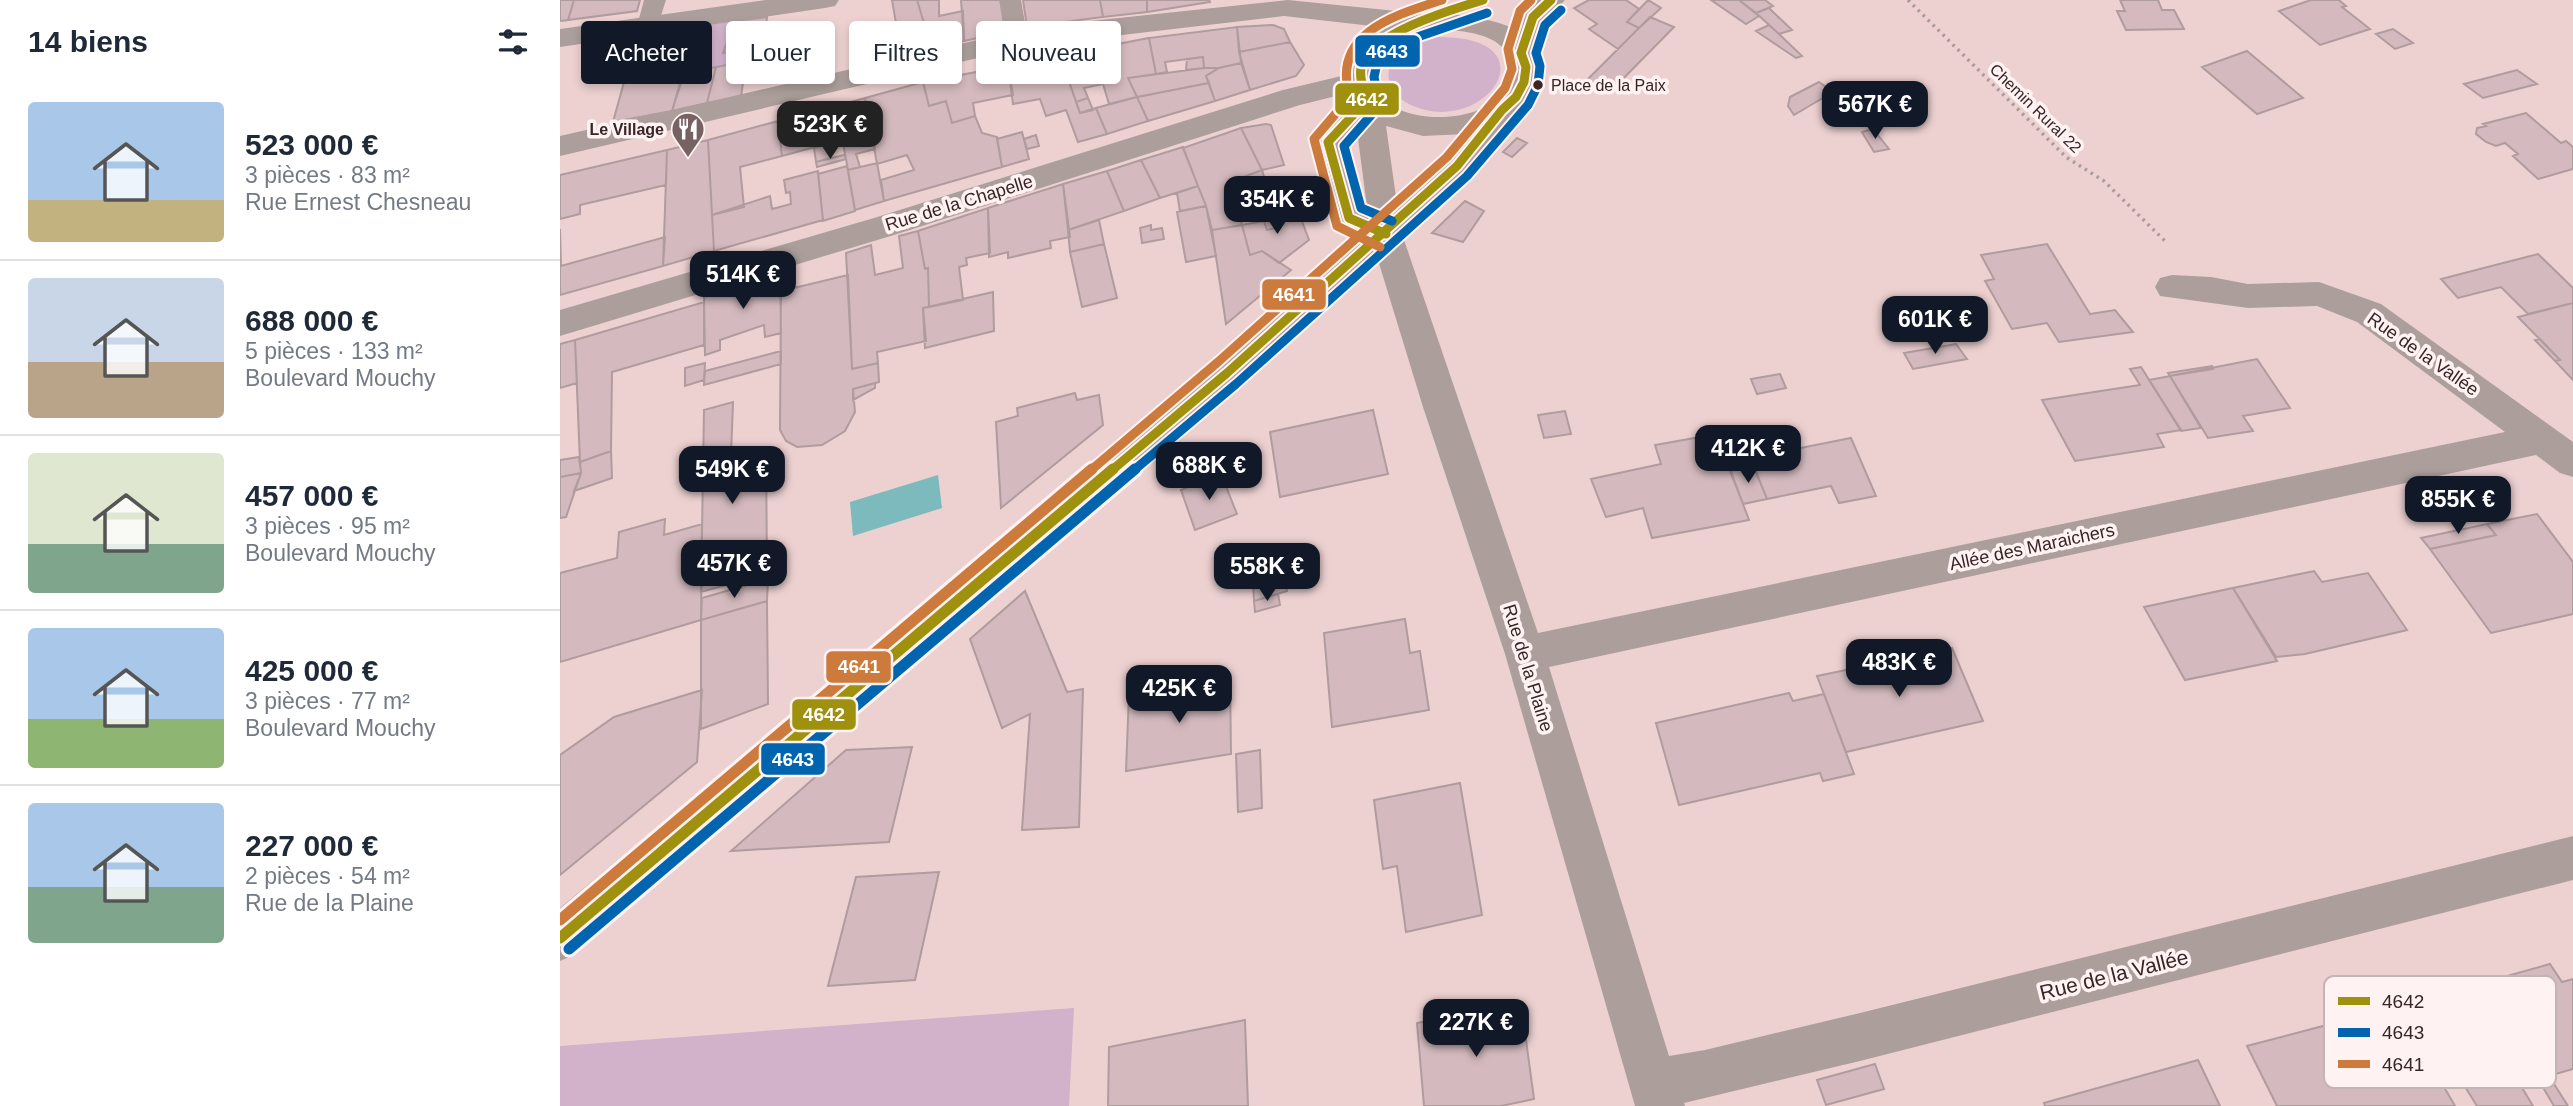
<!DOCTYPE html>
<html lang="fr">
<head>
<meta charset="utf-8">
<style>
  body { margin:0; font-family:Arial,sans-serif; background:#f2f2f3; color:#1f2937; height:100vh; display:flex; flex-direction:column; font-size:26px; white-space:nowrap }
  * { box-sizing:border-box; margin:0 }
  p { font-size:23px; color:#747a83 }
  .icon { flex:none; width:38px; height:38px; fill:none; stroke:currentColor; stroke-width:2; stroke-linecap:round; stroke-linejoin:round }
  .map { position:relative; flex:1; overflow:hidden }
  .sheet { display:flex; flex-direction:column; background:#fff; width:560px }
  .sheet>* { flex:none }
  .hud { position:absolute; left:21px; top:21px; width:665px; height:63px; display:flex; gap:14px }
  .price { position:absolute; translate:-50% -60px; padding:0 16px; border-radius:14px; background:#111827; color:#fff; font-size:23px; line-height:46px; filter:drop-shadow(0 2px 4px #0008) }
  .price::after { content:''; position:absolute; left:50%; top:42px; width:21px; height:16px; margin-left:-10px; background:inherit; clip-path:polygon(0 0,100% 0,50% 100%) }
  .price.active { background:#222; color:#fff }
  ul { padding:0; list-style:none }
  li { display:flex; align-items:center; gap:21px; height:175px; padding:0 28px }
  li+li { border-top:2px solid #e0e1e3 }
  li span { display:grid; place-items:center; flex:none; width:196px; height:140px; border-radius:7px; color:#555 }
  li>.icon { margin-inline-start:auto }
  span .icon { width:84px; height:84px; fill:#fffc; stroke-width:1 }
  li b { font-size:30px }
  h2 { display:flex; justify-content:space-between; align-items:center; height:84px; padding:0 28px; font-size:30px }
  .chip { padding:0 24px; border-radius:7px; background:#fff; box-shadow:0 4px 10px #0003; font-size:24px; line-height:63px }
  .chip.active { background:#111827; color:#fff }
  main { display:flex; flex:1; min-height:0 }
  .map>svg:first-child { display:block }
</style>
</head>
<body>
<main>
<section class="sheet">
<h2>14 biens<svg class="icon" aria-label="filters" viewBox="0 0 24 24"><path d="M4 7h16M4 17h16"/><circle cx="9" cy="7" r="2"/><circle cx="15" cy="17" r="2"/></svg></h2>
<ul>
<li><span style="background:linear-gradient(#a9c7e8 70%,#c2b280 0)"><svg class="icon" aria-label="home" viewBox="0 0 24 24"><path d="M3 11l9-7 9 7M6 9v11h12V9"/></svg></span><div><b>523 000 €</b><p>3 pièces · 83 m²</p><p>Rue Ernest Chesneau</p></div></li>
<li><span style="background:linear-gradient(#c9d6e8 60%,#b9a48a 0)"><svg class="icon" aria-label="home" viewBox="0 0 24 24"><path d="M3 11l9-7 9 7M6 9v11h12V9"/></svg></span><div><b>688 000 €</b><p>5 pièces · 133 m²</p><p>Boulevard Mouchy</p></div></li>
<li><span style="background:linear-gradient(#dfe7d0 65%,#7fa58c 0)"><svg class="icon" aria-label="home" viewBox="0 0 24 24"><path d="M3 11l9-7 9 7M6 9v11h12V9"/></svg></span><div><b>457 000 €</b><p>3 pièces · 95 m²</p><p>Boulevard Mouchy</p></div></li>
<li><span style="background:linear-gradient(#a9c7e8 65%,#8fb573 0)"><svg class="icon" aria-label="home" viewBox="0 0 24 24"><path d="M3 11l9-7 9 7M6 9v11h12V9"/></svg></span><div><b>425 000 €</b><p>3 pièces · 77 m²</p><p>Boulevard Mouchy</p></div></li>
<li><span style="background:linear-gradient(#a9c7e8 60%,#7fa58c 0)"><svg class="icon" aria-label="home" viewBox="0 0 24 24"><path d="M3 11l9-7 9 7M6 9v11h12V9"/></svg></span><div><b>227 000 €</b><p>2 pièces · 54 m²</p><p>Rue de la Plaine</p></div></li>
</ul>
</section>
<div class="map">
<svg width="2013" height="1106" viewBox="0 0 2013 1106">
  <rect width="100%" height="100%" fill="#edd1d1"/>
  <path fill="#d2b1ca" d="M175 21 183 49 182 61 124 74 136 27Z
    M876 37C998 35 923 143 847 103 823 90 822 62 846 48 855 42 866 40 876 37Z
    M514 1008 509 1106H0V1046Z"/>
  <path fill="#7cbabe" d="M378 475 382 508 293 536 290 502Z"/>
  <path fill="#d4babe" stroke="#b09b9d" stroke-width="2" d="M0 0H14L8 20 0 21Z
    M14 0H80L77 11 8 20Z
    M332 0H357L364 23 372 22 373 49 322 61 320 34 337 29Z
    M357 0H379V16L403 11 404 41 373 49 372 22 364 23Z
    M401 0H441L445 32 404 41Z
    M463 0H540L543 17 467 27Z
    M540 0H587V12L543 17Z
    M587 0H649L650 2 587 12Z
    M1029 0H1066L1079 9 1067 22 1079 28 1058 49 1029 29 1037 24 1014 8Z
    M1088 0 1101 8 1079 28 1067 22Z
    M1151 0H1179L1199 16 1186 24Z
    M1179 0H1205L1213 6 1196 13Z
    M1560 0H1598L1602 10H1614L1624 29 1566 30 1557 11H1565Z
    M1751 0H1779L1786 6 1782 7 1810 29 1760 45 1719 11Z
    M1209 8 1232 30 1219 34 1196 13Z
    M207 17 203 58 182 61 183 49 163 53 175 21Z
    M1090 17 1114 27 1051 91 1027 80Z
    M713 25 724 29 730 42 679 52 677 27Z
    M1209 25 1219 34 1242 56 1236 58 1196 31Z
    M136 27 112 111 53 122 77 35Z
    M677 27 681 63 659 68H644L643 57 605 62 607 72 596 74 589 38Z
    M1833 29 1853 43 1835 49 1816 34Z
    M589 38 596 74 568 78 577 97 549 104 543 84 524 88 528 98 516 102 500 55Z
    M730 42 744 65 736 76 690 90 679 52Z
    M1687 51 1743 98 1697 114 1642 67Z
    M500 55 520 113 536 108 547 134 518 142 506 110 486 116 480 99 453 104 448 66Z
    M643 57 644 68 626 70 627 59Z
    M186 61 181 97 147 103 156 67Z
    M681 63 690 90 655 101 646 76 659 68Z
    M448 66 453 95 413 103 415 116 392 123 386 101 369 106 363 82Z
    M156 67 147 103 112 111 124 74Z
    M644 68H659L646 76 649 83 577 97 568 78Z
    M1957 70 1977 84 1923 98 1904 84Z
    M363 82 369 106 386 101 392 123 415 116 422 133 437 137 442 167 324 201 321 180 354 170 347 155 317 164 305 98Z
    M1259 82 1273 92 1234 115 1228 106 1230 97Z
    M649 83 655 101 588 121 577 97Z
    M577 97 588 121 547 134 536 108Z
    M305 98 315 149 296 154 300 167 288 170 276 106Z
    M528 98 533 110 520 113 516 102Z
    M276 106 281 140 222 156 218 121Z
    M1966 113 2001 143 2006 141 2013 147V169L1978 179 1953 156 1958 154 1945 143 1936 146 1926 142 1916 134 1917 128 1926 126 1923 124Z
    M218 121 222 156 180 167 184 207 152 215 148 140Z
    M706 124 711 125 724 165 702 170 681 128Z
    M681 128 702 170 670 182 682 225 652 230 646 206 623 148Z
    M1313 129 1329 149 1314 152 1302 132Z
    M462 132 469 159 442 167 437 139Z
    M476 135 479 146 467 149 464 139Z
    M957 138 967 143 952 157 943 152Z
    M148 140 154 251 103 266 107 150Z
    M268 144 271 158 256 162 254 148Z
    M623 147 638 186 600 198 581 160Z
    M107 150 106 185 20 205V214L0 219V175Z
    M284 155 286 159 257 167 256 162Z
    M581 160 600 198 564 211 547 171Z
    M317 163 324 201 295 210 288 170Z
    M287 166 295 211 263 221 258 174Z
    M702 170 707 186 674 194 670 182Z
    M258 171 263 220 154 251 152 215 210 196 212 209 231 204 230 192 226 193 224 180Z
    M547 171 564 211 508 230 503 184Z
    M503 184 510 237 490 241 491 248 448 258V252L429 257 428 208Z
    M751 184 758 203 745 206 739 186Z
    M638 186 646 206 620 211 617 193Z
    M905 201 924 211 903 242 872 233Z
    M646 206 656 256 626 262 617 212Z
    M428 208 430 253 406 258 407 265 399 267 403 300 369 307 368 268 365 269 358 231Z
    M737 208 749 240 719 263 702 251 690 255 682 225 704 221 707 230 720 227 715 213Z
    M717 218 720 227 707 230 704 221Z
    M539 220 544 244 510 252 508 230Z
    M591 225V230L602 228 604 239 582 243 580 228Z
    M682 225 690 255 702 251 731 270 666 324 652 230Z
    M0 229 1 266 105 237 103 266 0 295Z
    M358 231 365 269 368 268 369 307 363 308 366 341 317 352 318 363 292 369 286 253 311 245 315 275 343 268 339 236Z
    M544 244 557 298 522 307 510 252Z
    M1487 244 1530 314 1555 310 1573 332 1499 342 1487 323 1452 329 1425 281 1434 279 1421 255Z
    M1978 254 2013 288V303L1968 314 1941 287 1898 298 1881 279Z
    M220 273 221 333 205 337 204 325 160 340V350L145 355 144 297Z
    M288 275 292 369 318 363 319 382 293 389 295 412 285 431 262 445 237 447 226 441 220 430 221 291Z
    M433 292 434 331 365 348 363 308Z
    M144 302V345L52 372 51 451 20 462 15 340Z
    M2013 303V380L1995 361 2000 360 1958 317Z
    M1980 339 2000 360 1995 361 1975 340Z
    M15 340 17 383 0 388V344Z
    M1396 344 1407 359 1353 369 1344 353Z
    M221 351V364L144 385 145 371Z
    M1697 359 1730 408 1683 416 1693 431 1648 438 1610 376Z
    M145 363 144 380 125 386V368Z
    M1652 366 1653 369 1610 376 1608 373Z
    M1581 367 1621 430 1597 434 1604 447 1515 461 1482 400 1580 385 1570 369Z
    M1220 374 1226 388 1197 394 1191 379Z
    M1610 376 1641 428 1621 431 1589 380Z
    M315 383V388L293 400V389Z
    M515 393 517 400 539 395 543 425 441 508 436 422 458 416 457 408Z
    M173 402 171 456 206 447 207 574 141 592 144 410Z
    M813 410 828 474 720 497 710 432Z
    M1005 411 1011 434 984 438 978 415Z
    M1157 434 1189 520 1092 538 1083 508 1046 517 1031 479 1101 464 1095 445Z
    M1291 438 1316 496 1279 503 1271 486 1207 499 1190 458Z
    M51 451 52 478 14 491 21 473 20 462Z
    M19 457 21 473 0 477V460Z
    M1194 467 1207 499 1183 504 1170 471Z
    M21 473 6 517 0 518V477Z
    M661 474 677 514 635 530 621 490Z
    M1977 514 2013 562V614L1931 633 1870 549 1936 535 1927 524Z
    M105 519 104 535 142 524 141 620 0 662V573L57 558 59 532Z
    M1927 524 1936 535 1870 549 1861 538Z
    M1754 571 1762 582 1808 573 1847 630 1745 654 1716 657 1673 588Z
    M723 576 727 591 694 601 693 584Z
    M208 579 207 601 141 620 142 598Z
    M1673 588 1717 661 1625 680 1584 607Z
    M465 591 507 692 523 689 519 827 462 830 470 714 442 728 410 639Z
    M718 594 720 605 695 612 694 601Z
    M207 601 208 704 141 729V620Z
    M845 619 850 653 860 651 869 710 772 727 764 633Z
    M1392 648 1423 721 1286 752 1257 676Z
    M670 679 671 754 566 771 569 694Z
    M142 690 137 762 0 875V755L54 717Z
    M1229 693 1233 701 1264 694 1294 774 1263 781 1260 773 1119 805 1096 723Z
    M352 747 329 842 171 851 286 750Z
    M700 750 702 808 678 812 676 754Z
    M900 783 922 915 846 932 837 866 823 869 814 800Z
    M379 872 355 980 268 986 296 877Z
    M1990 964 2002 982 2013 979V1069L1978 1079 1935 1009 1945 1005 1929 981Z
    M961 1003 974 1099 941 1106H864L857 1023Z
    M1832 1019 1847 1045 1858 1042 1895 1106H1717L1687 1046 1763 1026 1769 1037Z
    M685 1020 688 1106H548L549 1047Z
    M1638 1060 1660 1106H1485L1484 1103Z
    M1315 1064 1324 1089 1266 1105 1257 1080Z
    M1952 1071 1973 1106H1917L1904 1085Z
    M1989 1076 2008 1106H1994L1978 1079Z"/>
  <g fill="none" stroke-linecap="round" stroke-linejoin="round">
    <path stroke="#a99c9a" stroke-width="3.5" stroke-dasharray="2.5 4.5" stroke-linecap="butt" d="M1348 0 1506 157 1544 181 1607 243"/>
    <path fill="#ac9f9b" fill-rule="evenodd" d="M84 0H106L96 31H80L77 26Z
      M439 0H461L468 40 465 45 457 47 449 45 446 40Z
      M807 92 815 94 819 100 781 143 800 212 835 227 839 234 835 241 826 243 780 225 756 142 799 94Z"/>
    <path fill="#ac9f9b" fill-rule="evenodd" d="M206 0H279L275 6 265 8 0 47V29Z
      M728 0 856 13 866 16 870 22 866 28 856 31 724 16 502 42 422 57 0 156V136L422 39 502 24Z
      M798 72 808 74 812 81 808 88 740 105 334 235 0 336V310L314 218 723 90Z
      M826 222 837 226 842 234 978 633 1945 432 1797 322 1757 306 1688 308 1600 296 1595 287 1600 278 1612 275 1651 277 1688 284 1759 282 1821 304 2013 442V477L2000 473 1976 455 989 667 1109 1056 1145 1050 1300 1013 2013 836V880L1300 1061 1124 1103 1125 1106H1075L945 654 863 407 810 234 815 226Z"/>
    <path fill="#ad9e9a" fill-rule="evenodd" d="M975 0H1005L986 20 975 53 979 73 968 101 954 115 908 173 837 242 679 383 16 954 0 961V908L655 363 810 230 793 100 784 81C786 73 788 63 792 55 818 0 909 9 955 29L963 11ZM869 29C895 30 948 31 950 65 951 74 946 89 940 96 916 123 844 125 820 96 817 92 815 86 813 81 822 48 833 36 869 29ZM826 126 863 136 906 134 886 159 837 204Z"/>
    <defs>
      <path id="bus-1-far1" d="M826 234 789 218 768 142 807 100C804 90 799 79 801 68 807 34 893 9 923 0
        M551 471 667 373 897 166 942 110 956 97 964 82 966 67 961 53 973 17 991 0"/>
      <path id="bus-1" d="M0 938 553 469"/>
      <path id="bus-2-far1" d="M832 221 801 208 784 146 820 105 814 77 817 63 823 55 840 43 927 13
        M573 471 676 384 907 176 968 105 978 85 980 66 976 53 985 25 1001 10"/>
      <path id="bus-2" d="M9 949 575 469"/>
      <path id="bus-3-far1" d="M820 247 777 226 754 139 790 97C770 33 836 15 882 0
        M530 471 658 362 887 157 945 88 952 69 948 49 960 11 971 0"/>
      <path id="bus-3" d="M0 920 532 469"/>
    </defs>
    <use href="#bus-1-far1" stroke="#fef3f2" stroke-width="13"/>
    <use href="#bus-1" stroke="#fef3f2" stroke-width="17"/>
    <use href="#bus-2-far1" stroke="#fef3f2" stroke-width="13"/>
    <use href="#bus-2" stroke="#fef3f2" stroke-width="17"/>
    <use href="#bus-3-far1" stroke="#fef3f2" stroke-width="13"/>
    <use href="#bus-3" stroke="#fef3f2" stroke-width="17"/>
    <use href="#bus-1-far1" stroke="#9f900d" stroke-width="9"/>
    <use href="#bus-1" stroke="#9f900d" stroke-width="11"/>
    <use href="#bus-2-far1" stroke="#0065ae" stroke-width="9"/>
    <use href="#bus-2" stroke="#0065ae" stroke-width="11"/>
    <use href="#bus-3-far1" stroke="#cc7b3d" stroke-width="9"/>
    <use href="#bus-3" stroke="#cc7b3d" stroke-width="11"/>
  </g>
  <defs>
    <symbol id="restaurant-pin" viewBox="-11 -11 22 30"><path d="M0 17L-7.5 6A9.5 9.5 0 1 1 7.5 6Z" fill="#786161" stroke="#fef3f2"/><path d="M-5-6h1v4h1v-4h1v4h1v-4h1v5L-1.5 .5V6h-2V.5L-5-1ZM5-6V6H3V1.5H1.5Q1.5-4 5-6Z" fill="#fff"/></symbol>
  </defs>
  <g fill-rule="evenodd">
    <use href="#restaurant-pin" x="109" y="110" width="38" height="52"/>
  </g>
  <circle fill="#392525" stroke="#fef3f2" stroke-width="2.5" cx="978" cy="85" r="6"/>
  <g text-anchor="middle" stroke-width="7" stroke-linejoin="round" paint-order="stroke">
    <g font-size="16" fill="#392525" stroke="#fef3f2" text-anchor="start">
      <text x="991" y="91">Place de la Paix</text>
    </g>
    <g font-size="16" fill="#392525" stroke="#fef3f2">
      <text transform="translate(1476 108) rotate(44)" y="6">Chemin Rural 22</text>
    </g>
    <g font-size="16" font-weight="bold" fill="#392525" stroke="#fef3f2" text-anchor="end">
      <text x="104" y="135">Le Village</text>
    </g>
    <g font-size="18" fill="#392525" stroke="#fef3f2">
      <text transform="translate(399 203) rotate(-17)" y="6">Rue de la Chapelle</text>
      <text transform="translate(1863 354) rotate(35)" y="6">Rue de la Vallée</text>
      <text transform="translate(1472 547) rotate(-12)" y="6">Allée des Maraichers</text>
      <text transform="translate(968 668) rotate(73)" y="6">Rue de la Plaine</text>
    </g>
    <g font-size="21" fill="#392525" stroke="#fef3f2">
      <text transform="translate(1554 975) rotate(-14)" y="7">Rue de la Vallée</text>
    </g>
  </g>
  <rect x="1764" y="976" width="232" height="112" rx="10" fill="#fef3f2" stroke="#c3b5b4" stroke-width="2"/>
  <rect x="1778" y="997" width="32" height="8" fill="#9f900d"/>
  <rect x="1778" y="1028" width="32" height="9" fill="#0065ae"/>
  <rect x="1778" y="1060" width="32" height="8" fill="#cc7b3d"/>
  <g font-size="19" fill="#392525">
    <text x="1822" y="1008">4642</text>
    <text x="1822" y="1039">4643</text>
    <text x="1822" y="1071">4641</text>
  </g>
  <g stroke="#fef3f2" stroke-width="2.5">
    <rect x="794" y="34" width="67" height="34" rx="7" fill="#0065ae"/>
    <rect x="774" y="82" width="66" height="34" rx="7" fill="#9f900d"/>
    <rect x="701" y="278" width="66" height="33" rx="7" fill="#cc7b3d"/>
    <rect x="265" y="650" width="67" height="34" rx="7" fill="#cc7b3d"/>
    <rect x="231" y="698" width="66" height="33" rx="7" fill="#9f900d"/>
    <rect x="200" y="742" width="66" height="34" rx="7" fill="#0065ae"/>
  </g>
  <g font-size="19" text-anchor="middle" font-weight="bold" fill="#fff">
    <text x="827" y="58">4643</text>
    <text x="807" y="106">4642</text>
    <text x="734" y="301">4641</text>
    <text x="299" y="673">4641</text>
    <text x="264" y="721">4642</text>
    <text x="233" y="766">4643</text>
  </g>
</svg>
<b class="price" style="left:1315px;top:141px">567K €</b>
<b class="price active" style="left:270px;top:161px">523K €</b>
<b class="price" style="left:717px;top:236px">354K €</b>
<b class="price" style="left:183px;top:311px">514K €</b>
<b class="price" style="left:1375px;top:356px">601K €</b>
<b class="price" style="left:1188px;top:485px">412K €</b>
<b class="price" style="left:649px;top:502px">688K €</b>
<b class="price" style="left:172px;top:506px">549K €</b>
<b class="price" style="left:1898px;top:536px">855K €</b>
<b class="price" style="left:174px;top:600px">457K €</b>
<b class="price" style="left:707px;top:603px">558K €</b>
<b class="price" style="left:1339px;top:699px">483K €</b>
<b class="price" style="left:619px;top:725px">425K €</b>
<b class="price" style="left:916px;top:1059px">227K €</b>
<div class="hud">
<a class="chip active">Acheter</a>
<a class="chip">Louer</a>
<a class="chip">Filtres</a>
<a class="chip">Nouveau</a>
</div>
</div>
</main>
</body>
</html>
